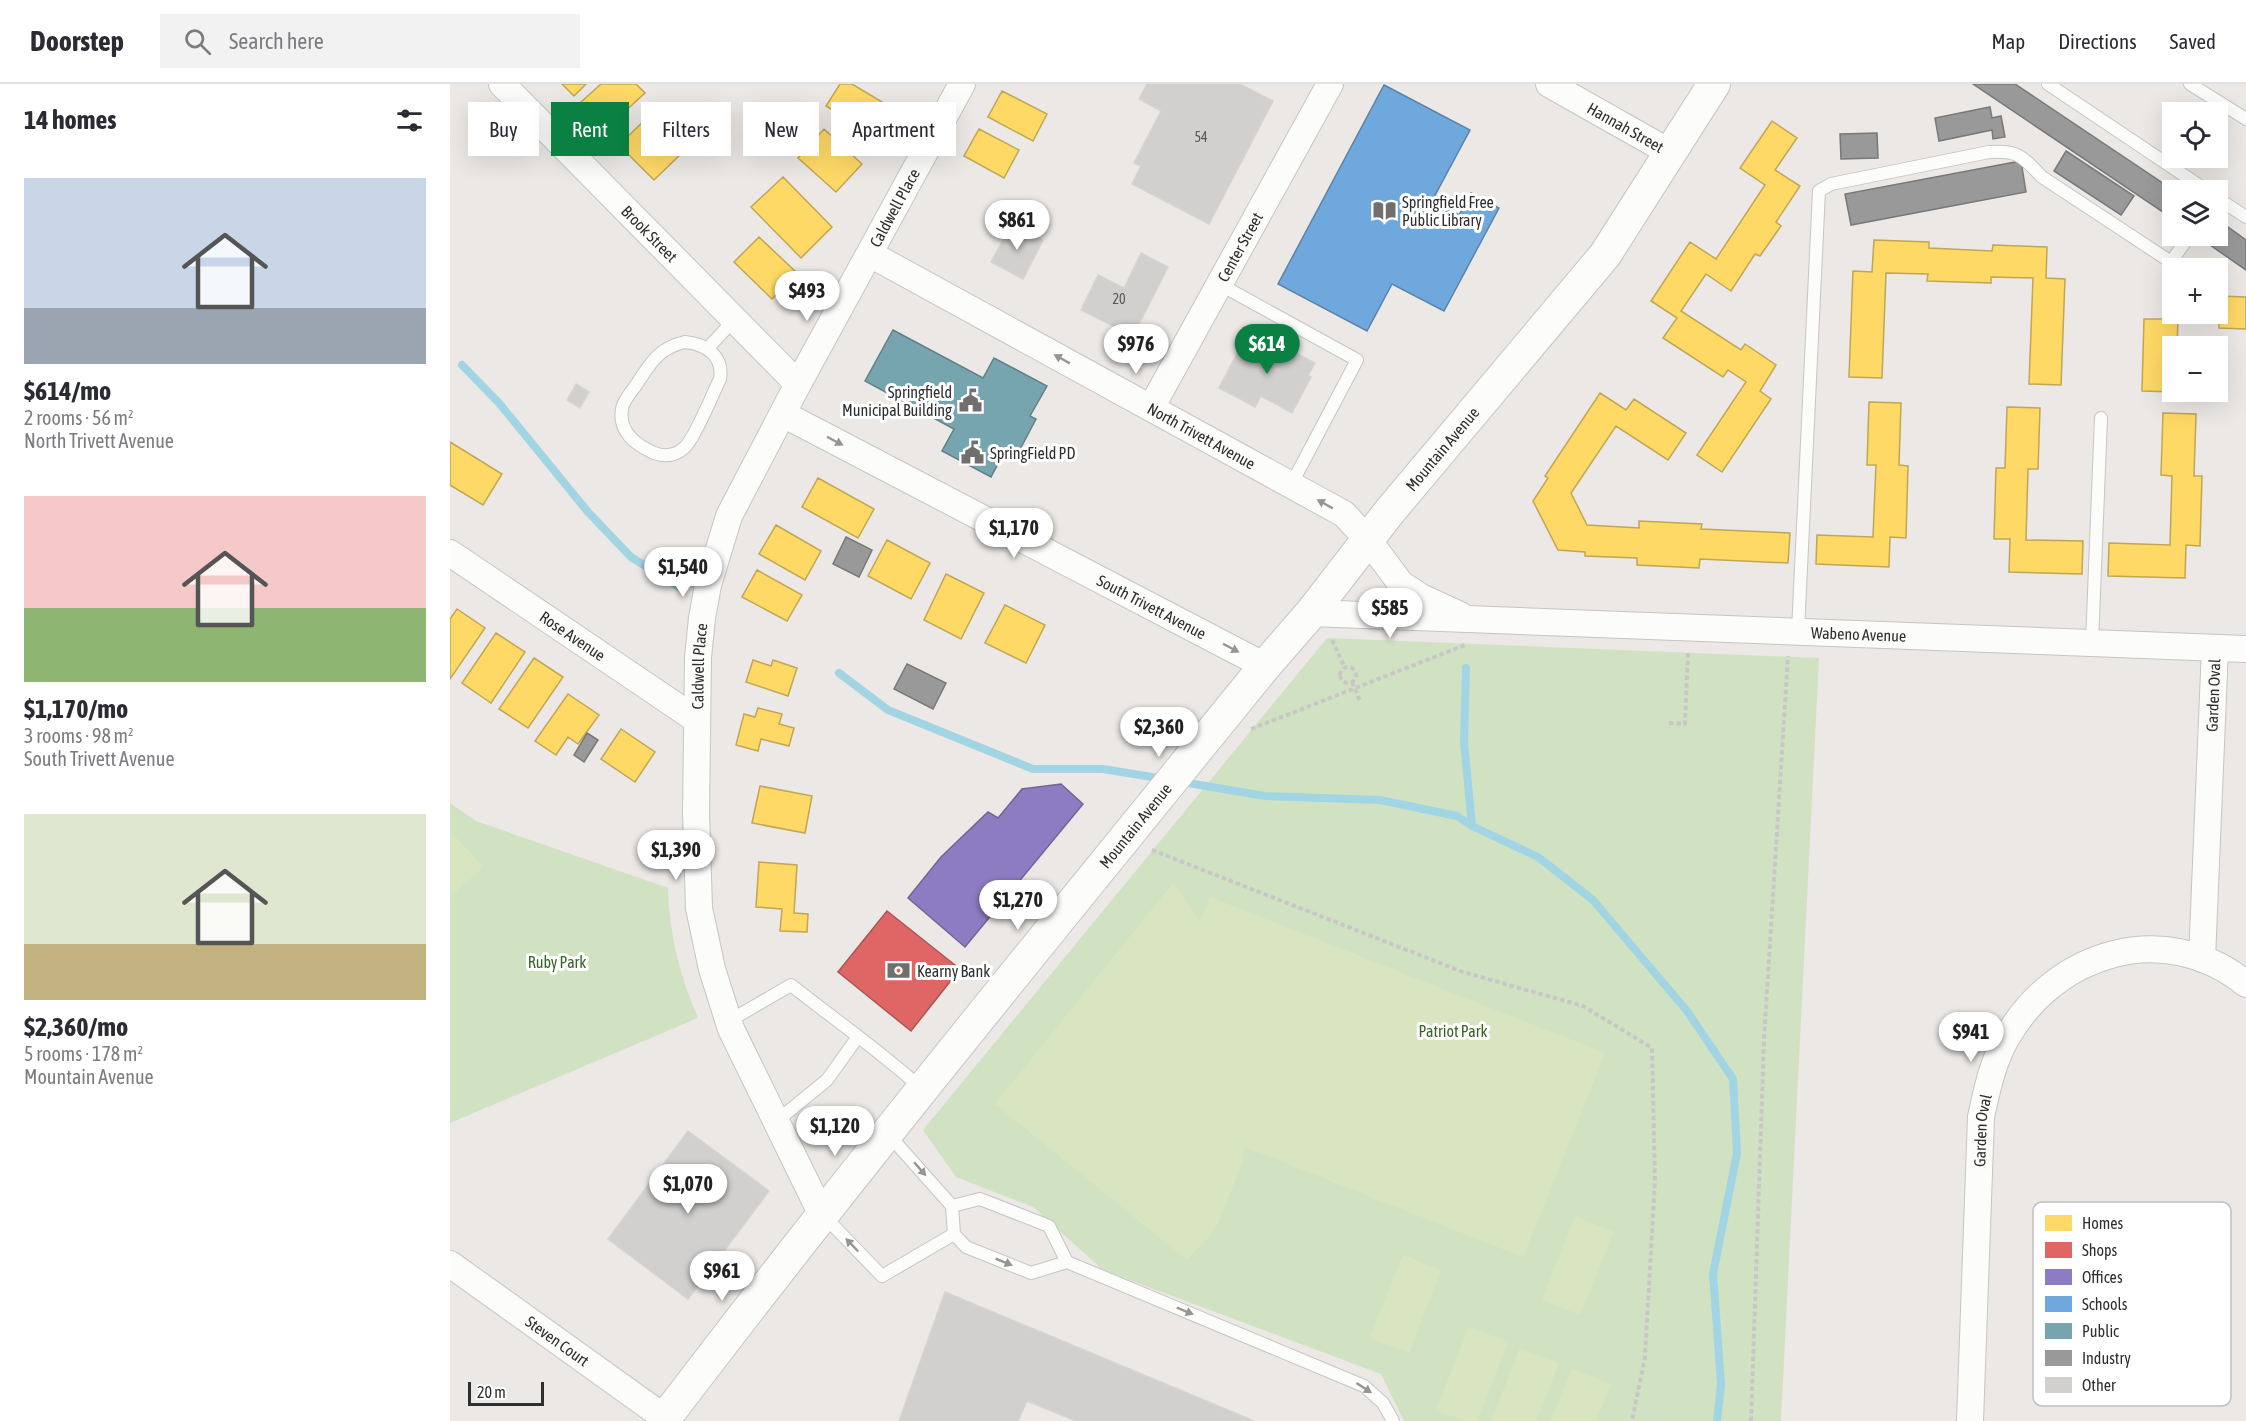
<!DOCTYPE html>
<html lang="en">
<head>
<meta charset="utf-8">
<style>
  body { margin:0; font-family:"Asap Condensed",sans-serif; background:#f2f2f3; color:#2b2b33; height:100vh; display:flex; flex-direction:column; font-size:22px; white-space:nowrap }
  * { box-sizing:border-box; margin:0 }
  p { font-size:20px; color:#7c7c81 }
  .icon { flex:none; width:33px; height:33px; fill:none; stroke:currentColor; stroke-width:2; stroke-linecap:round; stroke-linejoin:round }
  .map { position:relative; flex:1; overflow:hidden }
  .panel { display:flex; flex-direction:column; background:#fff; width:450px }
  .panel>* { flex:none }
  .hud { position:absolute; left:18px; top:18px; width:570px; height:54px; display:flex; gap:12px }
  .buttons { position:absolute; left:1712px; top:18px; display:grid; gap:12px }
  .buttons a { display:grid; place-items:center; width:66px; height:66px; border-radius:0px; background:#fff; box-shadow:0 6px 24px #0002; font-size:30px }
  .scale { position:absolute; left:18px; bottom:15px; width:76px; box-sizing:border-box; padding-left:6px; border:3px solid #2e2e2e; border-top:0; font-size:16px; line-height:21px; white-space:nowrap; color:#2e2e2e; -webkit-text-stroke:4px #fff; paint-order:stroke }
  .price { position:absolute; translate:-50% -51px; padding:0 14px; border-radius:21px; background:#fff; color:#222; font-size:20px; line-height:39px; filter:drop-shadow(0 2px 3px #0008) }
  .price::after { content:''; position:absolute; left:50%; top:36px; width:18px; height:14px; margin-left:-9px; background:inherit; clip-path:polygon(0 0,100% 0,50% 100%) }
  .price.selected { background:#0b8043; color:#fff }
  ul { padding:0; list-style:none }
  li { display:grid; align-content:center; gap:12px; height:318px; padding:0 24px }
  li span { display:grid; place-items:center; height:186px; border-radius:0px; color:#555 }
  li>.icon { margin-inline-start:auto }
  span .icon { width:108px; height:108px; fill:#fffc; stroke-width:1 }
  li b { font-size:26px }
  h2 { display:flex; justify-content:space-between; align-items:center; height:72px; padding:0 24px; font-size:26px }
  .chip { padding:0 21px; border-radius:0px; background:#fff; box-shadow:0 6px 24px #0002; font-size:21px; line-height:54px }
  .chip.selected { background:#0b8043; color:#fff }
  header { display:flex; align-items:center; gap:36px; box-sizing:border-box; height:84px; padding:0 30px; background:#fff; border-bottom:2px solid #e1e1e2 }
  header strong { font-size:28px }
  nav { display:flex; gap:33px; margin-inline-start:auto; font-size:21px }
  .search { width:420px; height:54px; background:#f2f2f3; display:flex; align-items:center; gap:15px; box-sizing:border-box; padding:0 21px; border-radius:0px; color:#7c7c81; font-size:22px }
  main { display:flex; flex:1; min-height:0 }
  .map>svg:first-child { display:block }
</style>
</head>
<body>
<header>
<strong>Doorstep</strong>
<div class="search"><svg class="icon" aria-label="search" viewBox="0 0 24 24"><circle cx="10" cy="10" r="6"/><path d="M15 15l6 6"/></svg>Search here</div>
<nav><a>Map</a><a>Directions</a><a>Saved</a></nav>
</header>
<main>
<section class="panel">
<h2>14 homes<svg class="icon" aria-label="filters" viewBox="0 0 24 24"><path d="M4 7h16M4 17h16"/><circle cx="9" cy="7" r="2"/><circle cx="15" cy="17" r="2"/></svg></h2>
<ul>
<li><span style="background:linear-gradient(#c9d6e8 70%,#9aa5b1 0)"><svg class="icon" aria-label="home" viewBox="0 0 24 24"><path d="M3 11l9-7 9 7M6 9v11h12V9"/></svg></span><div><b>$614/mo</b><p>2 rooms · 56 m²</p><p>North Trivett Avenue</p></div></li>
<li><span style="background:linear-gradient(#f6c9c9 60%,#8fb573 0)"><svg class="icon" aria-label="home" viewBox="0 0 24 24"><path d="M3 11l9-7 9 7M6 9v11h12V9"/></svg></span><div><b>$1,170/mo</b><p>3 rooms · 98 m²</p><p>South Trivett Avenue</p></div></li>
<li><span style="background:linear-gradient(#dfe7d0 70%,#c2b280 0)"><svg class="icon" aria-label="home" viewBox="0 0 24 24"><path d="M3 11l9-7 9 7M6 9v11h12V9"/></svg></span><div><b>$2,360/mo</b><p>5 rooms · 178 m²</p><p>Mountain Avenue</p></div></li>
</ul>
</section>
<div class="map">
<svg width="1796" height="1337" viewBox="0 0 1796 1337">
  <rect width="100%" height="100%" fill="#ebe8e5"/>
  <path fill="#d1e2c2" d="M877 554 1369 574 1331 1337H954L931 1290 653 1186 583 1123 506 1093 473 1046Z
    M0 719 26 737 218 804C219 850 230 892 248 934L0 1039Z"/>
  <path fill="#d9e5c1" d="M0 747 33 783 0 814Z
    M723 799 750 837 760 813 1155 969 1073 1173 795 1063 792 1080 765 1146 737 1176 545 1020Z
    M1125 1132 1164 1148 1130 1231 1092 1216Z
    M953 1171 991 1186 959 1269 920 1254Z
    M1019 1243 1058 1258 1027 1337H1014L986 1326Z
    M1070 1264 1109 1279 1086 1337H1041Z
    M1122 1285 1161 1300 1146 1337H1101Z"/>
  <path fill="#ffd966" stroke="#c0a655" stroke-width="1.5" d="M112 0H136L124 12Z
    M151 0H186L195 9 156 45 131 18Z
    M390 0H402L444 25 427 53 376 22Z
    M552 7 597 30 583 57 538 33Z
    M201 30 235 66 204 96 169 61Z
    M1322 37 1347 54 1325 86 1350 102 1326 138 1331 142 1310 172 1305 170 1281 207 1256 190 1231 227 1291 266 1295 260 1326 281 1310 307 1321 315 1272 388 1247 371 1296 298 1278 286 1273 293 1213 254 1227 234 1201 217 1240 158 1266 175 1315 101 1290 84Z
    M374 45 412 80 386 108 348 74Z
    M529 45 569 66 554 94 514 72Z
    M333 93 382 143 351 174 301 123Z
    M309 153 347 189 322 215 284 178Z
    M1424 156 1479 158V164L1542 167 1543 161 1597 163 1596 194 1615 195 1611 301 1579 300 1583 194 1541 193V199L1477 197 1478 190 1436 189 1432 294 1399 293 1403 187 1422 188Z
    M1715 203H1722V230H1767V205H1770V212L1796 213V245L1769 244V237L1728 236 1727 262H1722V308H1725L1692 307 1694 235H1714Z
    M1150 309 1176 326 1184 315 1236 349 1218 376 1166 342 1121 409 1137 441 1189 444V437L1252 440 1251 445 1340 449 1338 479 1250 475 1249 484 1187 481V474L1135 472V468L1108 466 1083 417 1098 394 1095 392Z
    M1419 318 1451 319 1449 381 1458 382 1456 454 1440 453 1439 483 1366 480 1367 451 1423 453 1426 381H1417Z
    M1557 323 1590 324 1588 385H1578L1576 456 1633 457 1632 490 1559 488 1560 455H1544L1546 384H1555Z
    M1713 329 1746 330 1744 392H1752L1750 462 1736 461 1735 494 1658 492 1659 459 1720 461 1722 392 1711 391Z
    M0 358 52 390 33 421 0 401Z
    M368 394 424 425 408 454 352 423Z
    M326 441 371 467 355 496 309 470Z
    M437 456 480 479 461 515 418 492Z
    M307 486 352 511 337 537 292 513Z
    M496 490 534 509 511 555 474 536Z
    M555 521 595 541 576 579 535 559Z
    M7 525 35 544 0 595V535Z
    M46 549 75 568 41 619 12 599Z
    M84 574 113 593 78 644 49 625Z
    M303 576 321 582 323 576 347 584 338 612 296 598Z
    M118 610 149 631 128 660 118 653 106 671 85 657Z
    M308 624 332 630 329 640 344 644 339 662 311 655 308 667 286 661 294 630 305 633Z
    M171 645 205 668 185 698 151 675Z
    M310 702 362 712 355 749 302 739Z
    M309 778 347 781 344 829 358 830 357 848 330 847 332 825 306 823Z"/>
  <path fill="#e06666" stroke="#ab5555" stroke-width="1.5" d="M437 827 510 885 461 947 388 888Z"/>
  <path fill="#8e7cc3" stroke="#716596" stroke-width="1.5" d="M611 700 633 720 515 863 458 814 491 773 538 728 548 734 572 705Z"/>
  <path fill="#6fa8dc" stroke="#5c83a8" stroke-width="1.5" d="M934 1 1020 46 982 117 1009 131 1021 109 1049 124 994 227 942 200 917 247 828 200Z"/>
  <path fill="#76a5af" stroke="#608188" stroke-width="1.5" d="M443 246 533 294 544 274 597 302 580 332 586 335 567 371 556 365 541 393 492 367 504 345 415 297Z"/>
  <path fill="#999" stroke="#797979" stroke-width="1.5" d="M1523 0H1565L1723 106 1722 134Z
    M1540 23 1542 34 1551 32 1555 53 1543 55 1542 46 1489 57 1485 34Z
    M1427 49 1428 74 1391 75 1390 50Z
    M1616 67 1684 112 1671 131 1604 87Z
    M1571 77 1576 108 1401 141 1395 110Z
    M1767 135 1796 156V186L1747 152H1767Z
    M396 453 422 466 409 493 383 480Z
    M457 580 496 599 483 625 444 605Z
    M137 649 148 656 134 678 124 671Z"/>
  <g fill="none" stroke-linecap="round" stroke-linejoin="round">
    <path stroke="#a2d5e3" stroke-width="8" d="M12 281 49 319 138 428 181 473 229 503
      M1016 584 1014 658 1022 742
      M389 589 438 626 583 685H653L714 695
      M732 698 815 712 930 716 1007 732 1022 742 1088 773 1143 816 1237 927 1283 995 1287 1069 1263 1190 1271 1300 1267 1337"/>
  </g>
  <path fill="#d2d0ce" stroke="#d6d4d1" stroke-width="1.5" d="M697 0H790L823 17 759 140 682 100 691 82 684 79 711 27 689 15Z
    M562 140 593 156 573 195 541 178Z
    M691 169 718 183 683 252 631 226 648 191 674 204Z
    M798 249 836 269 838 265 865 279 858 291 861 293 842 329 811 312 805 323 769 304Z
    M126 300 139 308 130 324 117 316Z
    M238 1047 319 1107 238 1215 158 1155Z
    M495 1208 804 1337H626L577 1317 568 1337H449Z"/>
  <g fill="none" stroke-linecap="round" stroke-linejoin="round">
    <defs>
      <path id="service" d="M1598 0 1756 106
        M1740 0 1796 35
        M1767 114 1796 133
        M769 200 907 276 841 401
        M235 258C256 260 274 272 270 295 263 309 244 356 234 364 225 372 215 373 204 369 186 361 168 348 172 325 173 316 184 305 188 298 202 277 209 264 235 258Z
        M258 264 284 236
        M1348 547 1369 107 1381 100 1539 68C1568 66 1572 72 1592 93L1721 178 1739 152
        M1642 559 1651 334
        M279 937 341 901C384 935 430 967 471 1004
        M328 1036 377 996 407 954
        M438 1050 502 1122 504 1150 516 1163 581 1189 617 1178 914 1302 933 1319 943 1337
        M502 1122 530 1115 599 1142 617 1178
        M372 1130 432 1192 504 1150"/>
      <g id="minor">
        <path id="s1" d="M52 0 348 300"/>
        <path id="s2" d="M1099 0 1221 69"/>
        <path id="s3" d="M420 170 894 430 919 457 951 500 971 513 1010 531"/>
        <path id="s4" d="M701 324 880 0"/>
        <path id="s5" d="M333 330 815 582"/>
        <path id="s6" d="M0 469 247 636"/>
        <path id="s7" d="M861 529 1796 565"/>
        <path id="s8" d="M1752 875 1765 564"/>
        <path id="s9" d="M371 1129 281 945 262 885 249 824 246 729 248 573 252 534 258 501 279 432 348 300 512 0"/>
        <path id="s10" d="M0 1180 215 1334"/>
        <path id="s11" d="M1520 1337 1531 1033C1537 1006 1542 980 1556 955 1604 868 1715 834 1796 900"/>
      </g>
      <g id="tertiary">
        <path id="s12" d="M213 1337C408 1080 612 832 815 582L861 529 940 427 1155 171 1264 0"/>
      </g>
    </defs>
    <use href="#service" stroke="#c6c5c5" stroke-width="14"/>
    <use href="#minor" stroke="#c6c5c5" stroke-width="28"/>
    <use href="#tertiary" stroke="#c6c5c5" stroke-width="34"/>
    <path stroke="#c8c7c7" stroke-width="4" stroke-dasharray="4.5 3" stroke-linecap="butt" d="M882 556 895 584
      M890 591a8 8 0 1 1 16 0a8 8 0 1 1-16 0Z
      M902 598 910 617
      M1219 639 1235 640 1238 568
      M801 645 1015 561
      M702 766 1013 888 1133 922 1202 964 1205 1096 1195 1273 1182 1337
      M1301 1337 1314 955 1338 572"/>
    <use href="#service" stroke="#fcfcfb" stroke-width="12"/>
    <use href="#minor" stroke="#fcfcfb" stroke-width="26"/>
    <use href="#tertiary" stroke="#fcfcfb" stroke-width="32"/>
  </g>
  <defs><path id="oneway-solid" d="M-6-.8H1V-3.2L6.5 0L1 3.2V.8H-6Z" transform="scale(1.5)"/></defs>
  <g fill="#959594">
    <use href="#oneway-solid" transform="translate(612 275) rotate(-151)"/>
    <use href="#oneway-solid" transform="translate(385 357) rotate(28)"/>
    <use href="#oneway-solid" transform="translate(875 420) rotate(-151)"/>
    <use href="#oneway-solid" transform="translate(781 564) rotate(28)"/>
    <use href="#oneway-solid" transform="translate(470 1085) rotate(49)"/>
    <use href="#oneway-solid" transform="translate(402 1161) rotate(-134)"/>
    <use href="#oneway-solid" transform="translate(554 1178) rotate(22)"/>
    <use href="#oneway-solid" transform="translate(735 1227) rotate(23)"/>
    <use href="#oneway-solid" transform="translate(914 1304) rotate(33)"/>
  </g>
  <defs>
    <symbol id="library-bare" viewBox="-9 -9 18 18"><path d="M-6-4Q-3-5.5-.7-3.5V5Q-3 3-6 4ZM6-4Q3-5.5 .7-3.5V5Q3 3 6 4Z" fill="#706f6e" stroke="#fff" stroke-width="2.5" paint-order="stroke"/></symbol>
    <symbol id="civic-bare" viewBox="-9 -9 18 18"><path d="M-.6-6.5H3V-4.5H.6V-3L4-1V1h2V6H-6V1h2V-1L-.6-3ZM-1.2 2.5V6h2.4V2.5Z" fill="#706f6e" stroke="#fff" stroke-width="2.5" paint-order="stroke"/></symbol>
    <symbol id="bank-bare" viewBox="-9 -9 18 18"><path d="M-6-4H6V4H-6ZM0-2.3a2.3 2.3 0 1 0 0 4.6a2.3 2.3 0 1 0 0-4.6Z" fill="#706f6e" stroke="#fff" stroke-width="2.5" paint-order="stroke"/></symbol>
  </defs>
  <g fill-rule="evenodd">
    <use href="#library-bare" x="918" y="110" width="33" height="33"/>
    <use href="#civic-bare" x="504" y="300" width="33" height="33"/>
    <use href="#civic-bare" x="506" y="352" width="33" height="33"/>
    <use href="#bank-bare" x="432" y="870" width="33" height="33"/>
  </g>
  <g text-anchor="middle" stroke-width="6" stroke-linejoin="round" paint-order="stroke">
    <g font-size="14" fill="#585757">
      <text x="751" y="58">54</text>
      <text x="669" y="220">20</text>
    </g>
    <g font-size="16" fill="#2e2e2e" stroke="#fff">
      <text dy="6" stroke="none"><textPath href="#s2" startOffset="88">Hannah Street</textPath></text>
      <text dy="6" stroke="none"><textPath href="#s9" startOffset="1076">Caldwell Place</textPath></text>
      <text dy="6" stroke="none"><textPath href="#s1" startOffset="210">Brook Street</textPath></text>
      <text dy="6" stroke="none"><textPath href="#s4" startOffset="184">Center Street</textPath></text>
      <text dy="6" stroke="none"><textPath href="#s3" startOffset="378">North Trivett Avenue</textPath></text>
      <text dy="6" stroke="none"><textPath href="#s12" startOffset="1246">Mountain Avenue</textPath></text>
      <text dy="6" stroke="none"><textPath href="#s5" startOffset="416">South Trivett Avenue</textPath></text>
      <text dy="6" stroke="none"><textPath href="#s7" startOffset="548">Wabeno Avenue</textPath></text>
      <text dy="6" stroke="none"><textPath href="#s6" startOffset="148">Rose Avenue</textPath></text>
      <text dy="6" stroke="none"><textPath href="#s9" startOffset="572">Caldwell Place</textPath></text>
      <text dy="6" stroke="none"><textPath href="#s8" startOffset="264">Garden Oval</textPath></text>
      <text dy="6" stroke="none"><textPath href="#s12" startOffset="760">Mountain Avenue</textPath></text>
      <text dy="6" stroke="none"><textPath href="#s11" startOffset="291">Garden Oval</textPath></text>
      <text dy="6" stroke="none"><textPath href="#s10" startOffset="132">Steven Court</textPath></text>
    </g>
    <g font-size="16" fill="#2e2e2e" stroke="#fff" text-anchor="start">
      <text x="952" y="124">Springfield Free<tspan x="952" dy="18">Public Library</tspan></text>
      <text x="502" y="314" text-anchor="end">Springfield<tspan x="502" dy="18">Municipal Building</tspan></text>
      <text x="540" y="375">SpringField PD</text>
      <text x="467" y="893">Kearny Bank</text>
    </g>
    <g font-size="16" fill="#346524" stroke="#fff">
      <text x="107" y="884">Ruby Park</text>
      <text x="1003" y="953">Patriot Park</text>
    </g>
  </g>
  <rect x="1583" y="1118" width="198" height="204" rx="9" fill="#fff" stroke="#c0c0c0" stroke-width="1.5"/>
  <rect x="1595" y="1131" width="27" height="16" fill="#ffd966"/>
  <rect x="1595" y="1158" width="27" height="16" fill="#e06666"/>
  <rect x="1595" y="1185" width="27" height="16" fill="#8e7cc3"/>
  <rect x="1595" y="1212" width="27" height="16" fill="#6fa8dc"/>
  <rect x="1595" y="1239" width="27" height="16" fill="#76a5af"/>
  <rect x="1595" y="1266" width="27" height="16" fill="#999"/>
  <rect x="1595" y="1293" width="27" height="16" fill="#d2d0ce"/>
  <g font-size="16" fill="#2e2e2e">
    <text x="1632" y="1145">Homes</text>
    <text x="1632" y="1172">Shops</text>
    <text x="1632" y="1199">Offices</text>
    <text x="1632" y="1226">Schools</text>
    <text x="1632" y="1253">Public</text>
    <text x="1632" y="1280">Industry</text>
    <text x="1632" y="1307">Other</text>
  </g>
</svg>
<div class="buttons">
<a><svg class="icon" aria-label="locate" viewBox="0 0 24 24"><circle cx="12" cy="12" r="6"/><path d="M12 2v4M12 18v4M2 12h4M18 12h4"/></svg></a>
<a><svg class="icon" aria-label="layers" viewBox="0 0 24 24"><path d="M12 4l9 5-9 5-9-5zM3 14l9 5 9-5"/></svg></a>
<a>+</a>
<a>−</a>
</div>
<div class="scale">20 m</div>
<b class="price" style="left:567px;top:167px">$861</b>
<b class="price" style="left:357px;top:238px">$493</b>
<b class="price" style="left:686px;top:291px">$976</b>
<b class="price selected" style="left:817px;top:291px">$614</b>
<b class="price" style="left:564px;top:475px">$1,170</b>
<b class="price" style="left:233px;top:514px">$1,540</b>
<b class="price" style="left:940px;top:555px">$585</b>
<b class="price" style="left:709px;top:674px">$2,360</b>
<b class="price" style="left:226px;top:797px">$1,390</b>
<b class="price" style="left:568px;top:847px">$1,270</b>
<b class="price" style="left:1521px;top:979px">$941</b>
<b class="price" style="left:385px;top:1073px">$1,120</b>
<b class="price" style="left:238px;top:1131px">$1,070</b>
<b class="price" style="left:272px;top:1218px">$961</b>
<div class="hud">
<a class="chip">Buy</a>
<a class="chip selected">Rent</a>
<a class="chip">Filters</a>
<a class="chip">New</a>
<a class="chip">Apartment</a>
</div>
</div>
</main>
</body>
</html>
